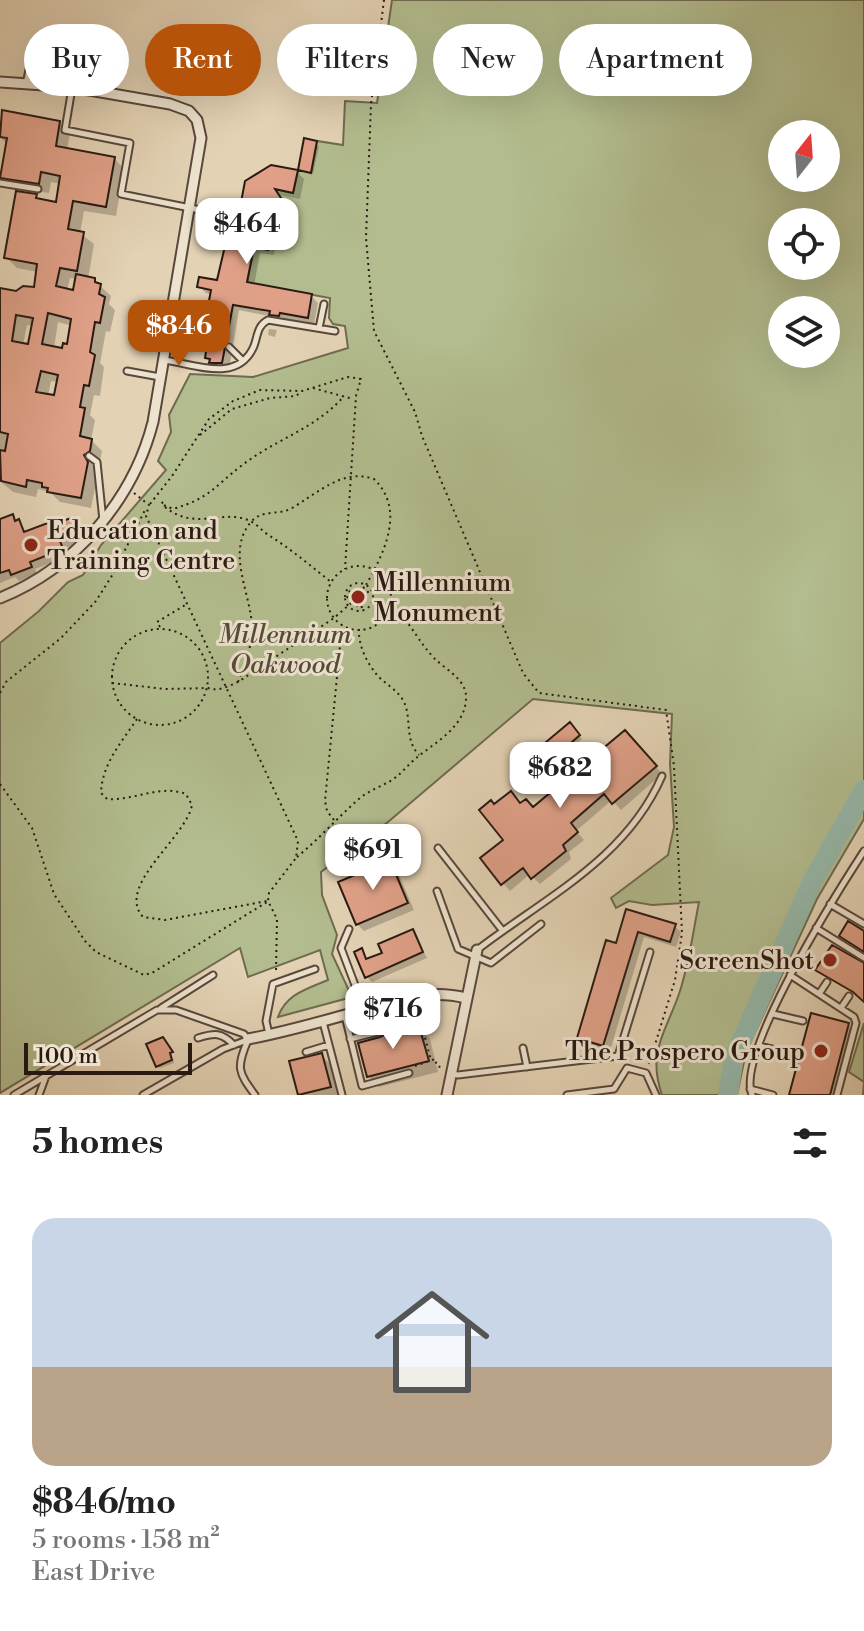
<!DOCTYPE html>
<html lang="en">
<head>
<meta charset="utf-8">
<style>
  body { margin:0; font-family:"Libre Bodoni",serif; background:#f2f2f2; color:#222; height:100vh; display:flex; flex-direction:column; font-size:30px; white-space:nowrap }
  * { box-sizing:border-box; margin:0 }
  p { font-size:26px; color:#767676 }
  .icon { flex:none; width:44px; height:44px; fill:none; stroke:currentColor; stroke-width:2; stroke-linecap:round; stroke-linejoin:round }
  .map { position:relative; height:1095px; overflow:hidden }
  .side { display:flex; flex-direction:column; background:#fff; flex:1 }
  .side>* { flex:none }
  .hud { position:absolute; left:24px; top:24px; width:816px; height:72px; display:flex; gap:16px }
  .needle { width:52px; rotate:17deg }
  .controls { position:absolute; left:768px; top:120px; display:grid; gap:16px }
  .controls a { display:grid; place-items:center; width:72px; height:72px; border-radius:50%; background:#fff; box-shadow:0 8px 32px #0002; font-size:40px }
  .scale { position:absolute; left:24px; bottom:20px; width:168px; box-sizing:border-box; padding-left:8px; border:4px solid #2a1a13; border-top:0; font-size:22px; line-height:28px; white-space:nowrap; color:#2a1a13; -webkit-text-stroke:6px #ede2ce; paint-order:stroke }
  .price { position:absolute; translate:-50% -68px; padding:0 18px; border-radius:16px; background:#fff; color:#222; font-size:26px; line-height:52px; filter:drop-shadow(0 2px 4px #0008) }
  .price::after { content:''; position:absolute; left:50%; top:48px; width:24px; height:18px; margin-left:-12px; background:inherit; clip-path:polygon(0 0,100% 0,50% 100%) }
  .price.active { background:#b45309; color:#fff }
  ul { padding:0; list-style:none }
  li { display:grid; align-content:center; gap:16px; height:424px; padding:0 32px }
  li span { display:grid; place-items:center; height:248px; border-radius:24px; color:#555 }
  li>.icon { margin-inline-start:auto }
  span .icon { width:144px; height:144px; fill:#fffc; stroke-width:1 }
  li b { font-size:34px }
  h2 { display:flex; justify-content:space-between; align-items:center; height:96px; padding:0 32px; font-size:34px }
  .chip { padding:0 28px; border-radius:36px; background:#fff; box-shadow:0 8px 32px #0002; font-size:28px; line-height:72px }
  .chip.active { background:#b45309; color:#fff }
  .map>svg:first-child { display:block }
</style>
</head>
<body>
<div class="map">
<svg width="864" height="1095" viewBox="0 0 864 1095">
  <rect width="100%" height="100%" fill="#e3d2b4"/>
  <filter id="stains"><feTurbulence type="fractalNoise" baseFrequency=".0025" numOctaves="4"/><feColorMatrix values="0 0 0 0 .2 0 0 0 0 .09 0 0 0 0 .02 0 0 0 .5 -.17"/></filter>
  <radialGradient id="worn" r=".72"><stop offset=".6" stop-color="#630" stop-opacity="0"/><stop offset="1" stop-color="#630" stop-opacity=".3"/></radialGradient>
  <path fill="#b2bc8e" stroke="#6e6b50" stroke-width="2" fill-rule="evenodd" d="M392 0H864V819L817 899 746 1052 737 1095H662C647 1051 665 1034 679 994 689 965 693 932 699 902L652 905 629 901 616 908 611 898 668 855 674 827 670 764 672 714 533 699 388 822 321 872 322 895 337 935 332 954 352 997 278 1017C286 994 307 989 328 980L320 950 248 977 240 948 0 1093V643L39 611 68 582 83 575 101 545 166 470 158 461 171 432 169 415 190 374 253 377 348 348 345 326 333 324 329 318 330 298 247 283 254 247 267 249 271 228 257 225 262 199 275 189 293 193 298 170 311 172 317 141 343 145 345 101 377 103ZM782 134H826V178H782ZM782 222H826V266H782ZM782 310H826V354H782Z
    M864 1023V1095H863L864 1082 849 1072Z"/>
  <path fill="#0003" fill-rule="evenodd" d="M3 113 60 123 70 133 67 150 114 158 124 169 116 216 84 211 80 233 94 244 88 279 94 280 111 296 109 304 115 310 110 332 106 331 100 363 104 367 100 396 94 395 90 415 95 420 91 440 102 451 100 461 93 466 98 474 91 508 60 502 50 492 38 489 36 497 13 492 0 481V289L17 293 36 290 38 272 17 268 6 257 36 196 41 201 57 204 61 184 51 182 49 193 13 188 2 177 8 145 0 137ZM70 278 77 279 74 293 67 291ZM58 322 72 326 68 346 64 350 54 348ZM27 325 34 326 30 346 23 345ZM51 381 59 382 56 397 48 396Z
    M306 141 319 146 313 174 300 171Z
    M297 172 304 179 300 199 279 195 288 208 260 228 271 230 277 237 274 255 260 253 254 286 311 296 318 303 314 324 286 319 285 322 278 321 274 317 239 310 229 369H218L207 358 208 351 195 347 188 340 206 330 212 295 206 293 199 286 219 282 239 225 246 182Z
    M269 329 277 330 275 337 268 335Z
    M12 517 27 533 73 519 80 526 86 541 66 548 69 556 35 569 37 574 19 581 15 577 0 583V521Z
    M569 725 582 739 562 756 549 742Z
    M632 739 662 774 621 810 612 800 576 831 584 840 569 852 571 859 540 884 530 874 510 891 482 859 506 840 495 807 521 805 533 809Z
    M390 863 397 870 414 910 364 931 357 924Z
    M627 911 674 926 681 932 676 947 644 937 610 1051 585 1044 579 1037 617 945Z
    M412 931 427 958 372 982 367 977 361 951 368 961 384 954Z
    M848 1025 853 1030 836 1095H791Z
    M396 1027 402 1033 419 1028 430 1039 438 1072 379 1087 368 1076 386 1036Z
    M169 1045 174 1063 160 1068 157 1066Z
    M321 1055 332 1066 340 1095H300L291 1062Z"/>
  <g fill="none" stroke-linecap="round" stroke-linejoin="round">
    <path stroke="#96b8a9" stroke-width="20" d="M728 1095 734 1058 812 882 864 790"/>
  </g>
  <path fill="#dfa087" stroke="#2a1a13" stroke-width="2" fill-rule="evenodd" d="M2 110 60 121 56 146 115 157 106 207 73 201 68 229 84 232 77 271 60 268 56 286 73 290 76 274 95 278V282L101 284 99 294 105 297 100 323 95 322 90 352 95 355 89 386 84 385 80 407 85 408 80 436 92 439 90 451 84 455 88 462 81 498 47 492 48 488 42 487V483L27 480 26 487 1 481 0 450 5 451 8 434 0 432V288L16 291 23 286 34 287 37 264 4 258 16 191 37 194 36 198 56 202 60 176 41 172 39 184 0 178 7 138 0 137ZM48 313 71 319 67 344 63 343 62 348 42 344ZM16 315 33 318 28 344 12 341ZM41 371 58 375 54 395 36 392Z
    M304 138 317 141 311 173 298 170Z
    M271 165 298 170 293 193 275 189 283 201 249 224 272 228 268 250 254 247 247 282 312 294 308 318 280 313 279 316 269 315 270 311 233 305 222 363H209L210 359 205 358 207 346 186 341 188 327 204 328 211 290 197 287 199 277 217 280 229 229 237 224 245 181Z
    M13 514 15 521 19 519 24 532 53 521 54 524 74 517 80 534 60 541 63 549 30 562 32 567 11 575 9 570 0 573V519Z
    M570 722 580 735 557 755 546 742Z
    M625 730 657 766 612 804 604 794 571 823 578 832 563 845 566 851 531 879 523 868 501 885 480 858 503 840 479 810 491 800 494 804 511 791 520 803 526 799 533 807Z
    M390 860 408 903 356 925 338 882Z
    M626 909 676 924 670 942 638 932 603 1046 577 1038 606 940 616 943Z
    M848 921 864 931V952L839 936Z
    M413 929 423 952 365 978 354 952 362 948 366 959 382 953 378 944Z
    M832 945 864 963V1002L853 992 815 970Z
    M811 1013 849 1023 830 1095H789Z
    M396 1024 398 1031 419 1026 429 1061 367 1077 358 1043 380 1037 384 1035 382 1028Z
    M163 1037 173 1052 170 1053 172 1060 156 1067 146 1044Z
    M322 1053 331 1087 298 1095 289 1061Z"/>
  <g fill="none" stroke-linecap="round" stroke-linejoin="round">
    <defs>
      <path id="service" d="M26 84 34 46
        M72 88 65 130 130 143 121 194 215 213
        M0 183 38 189
        M319 328 324 304
        M229 347 243 361
        M164 360C194 364 238 384 254 346 258 335 257 326 268 320L335 331
        M127 371 160 377
        M89 456 97 462 103 521
        M438 848 502 930
        M437 891 458 949 491 963 541 924
        M830 904 864 924
        M816 928 864 958
        M349 929 341 948 364 1009
        M477 950C546 897 626 859 662 776
        M790 975 854 1017 856 1023 837 1095
        M819 994 827 982
        M161 1008 213 975
        M841 1008 849 996
        M773 1014 803 1021
        M345 1016 362 1086 409 1073
        M323 1022 342 1095
        M269 1034 266 1021 273 984 315 969
        M198 1038C215 1033 221 1032 234 1045
        M350 1039 378 1032
        M248 1040C236 1068 238 1072 255 1095
        M759 1046 793 1054
        M523 1048 527 1067
        M306 1052 329 1045
        M452 1074 458 1075 618 1056 650 952
        M750 1089 773 1095
        M14 1095 157 1010H176L244 1034 247 1039
        M39 1095 46 1076
        M143 1095 223 1049 247 1040
        M567 1095 614 1089 627 1068 646 1073 656 1095
        M752 1095C735 1054 838 891 864 851"/>
      <path id="minor" d="M0 82 72 87 170 104 189 111 197 120 201 138 153 422C133 500 75 568 0 598
        M248 1039C281 1033 313 1024 345 1015 386 1004 423 987 466 998
        M447 1095 477 950"/>
    </defs>
    <use href="#service" stroke="#58483b" stroke-width="9"/>
    <use href="#minor" stroke="#58483b" stroke-width="13"/>
    <path stroke="#2a1a13" stroke-width="2" stroke-dasharray="2 4" stroke-linecap="butt" d="M384 0 371 104 366 238 374 331 415 412 422 436 523 673 539 693 666 710 674 766 682 933 675 980 649 1064
      M184 323 202 326
      M313 388 353 399
      M200 435 232 409 270 398 296 396 301 392
      M134 493 149 505 146 516 298 841 296 858 269 893 268 901 277 919 276 972
      M163 502 161 504 173 509C210 498 214 487 241 466 274 440 317 428 344 396
      M150 504 172 476 209 419 233 401 260 390 302 391 348 377 361 379 356 396 345 569
      M165 507C196 532 224 508 250 521 257 524 263 532 270 536 292 550 311 566 331 582
      M327 598a32 32 0 1 1 64 0a32 32 0 1 1-64 0Z
      M345 597a14 14 0 1 1 28 0a14 14 0 1 1-28 0Z
      M363 587 368 592 365 594
      M353 597a6 6 0 1 1 12 0a6 6 0 1 1-12 0Z
      M347 598 350 590 353 593
      M357 605 358 608 365 606
      M160 627 157 622 187 604
      M112 677a48 48 0 1 1 96 0a48 48 0 1 1-96 0Z
      M359 629C358 645 367 663 377 675 385 684 398 690 404 702 412 719 404 739 419 755
      M238 682C244 665 252 648 252 629 252 595 225 552 251 522 260 511 273 514 285 511 292 509 300 503 306 499 328 485 348 470 374 479 406 510 384 553 366 585
      M112 683 165 689 208 688C218 692 229 686 238 682L334 618 357 598
      M0 693 6 682 61 638 96 601 113 574 145 510
      M137 719C121 743 102 764 101 793L107 799C133 801 161 784 186 794L192 805C186 838 115 886 143 917L165 920 267 901
      M0 784 32 828 54 894 85 941 96 952 144 975 152 973 267 902
      M334 820 327 811 325 801 342 625
      M297 857C319 839 338 817 360 798 370 790 382 786 392 780 401 774 407 766 415 759 434 743 464 728 466 700 468 680 446 670 434 658 408 630 413 615 372 602
      M383 1026 397 1022 399 1029 421 1023 431 1060
      M415 1066 435 1059 437 1066 444 1068"/>
    <use href="#service" stroke="#ede2ce" stroke-width="5"/>
    <use href="#minor" stroke="#ede2ce" stroke-width="9"/>
  </g>
  <g fill="#8f2418" stroke="#ede2ce" stroke-width="3">
    <circle cx="31" cy="545" r="8"/>
    <circle cx="358" cy="597" r="8"/>
    <circle cx="830" cy="960" r="8"/>
    <circle cx="821" cy="1051" r="8"/>
  </g>
  <g text-anchor="middle" stroke-width="6" stroke-linejoin="round" paint-order="stroke">
    <g font-size="26" fill="#2a1a13" stroke="#ede2ce" text-anchor="start">
      <text x="47" y="539">Education and<tspan x="47" dy="30">Training Centre</tspan></text>
      <text x="374" y="591">Millennium<tspan x="374" dy="30">Monument</tspan></text>
      <text x="814" y="969" text-anchor="end">ScreenShot</text>
      <text x="805" y="1060" text-anchor="end">The Prospero Group</text>
    </g>
    <g font-size="26" font-style="italic" fill="#534b38" stroke="#ede2ce">
      <text x="285" y="643">Millennium<tspan x="285" dy="30">Oakwood</tspan></text>
    </g>
  </g>
  <rect width="100%" height="100%" filter="url(#stains)"/>
  <rect width="100%" height="100%" fill="url(#worn)"/>
</svg>
<div class="controls">
<a><svg class="needle" viewBox="-14 -14 28 28"><path d="M0-13l5 13h-10z" fill="#e53935"/><path d="M0 13l5-13h-10z" fill="#767676"/></svg></a>
<a><svg class="icon" aria-label="locate" viewBox="0 0 24 24"><circle cx="12" cy="12" r="6"/><path d="M12 2v4M12 18v4M2 12h4M18 12h4"/></svg></a>
<a><svg class="icon" aria-label="layers" viewBox="0 0 24 24"><path d="M12 4l9 5-9 5-9-5zM3 14l9 5 9-5"/></svg></a>
</div>
<div class="scale">100 m</div>
<b class="price" style="left:247px;top:266px">$464</b>
<b class="price active" style="left:179px;top:368px">$846</b>
<b class="price" style="left:560px;top:810px">$682</b>
<b class="price" style="left:373px;top:892px">$691</b>
<b class="price" style="left:393px;top:1051px">$716</b>
<div class="hud">
<a class="chip">Buy</a>
<a class="chip active">Rent</a>
<a class="chip">Filters</a>
<a class="chip">New</a>
<a class="chip">Apartment</a>
</div>
</div>
<section class="side">
<h2>5 homes<svg class="icon" aria-label="filters" viewBox="0 0 24 24"><path d="M4 7h16M4 17h16"/><circle cx="9" cy="7" r="2"/><circle cx="15" cy="17" r="2"/></svg></h2>
<ul>
<li><span style="background:linear-gradient(#c9d6e8 60%,#b9a48a 0)"><svg class="icon" aria-label="home" viewBox="0 0 24 24"><path d="M3 11l9-7 9 7M6 9v11h12V9"/></svg></span><div><b>$846/mo</b><p>5 rooms · 158 m²</p><p>East Drive</p></div></li>
</ul>
</section>
</body>
</html>
